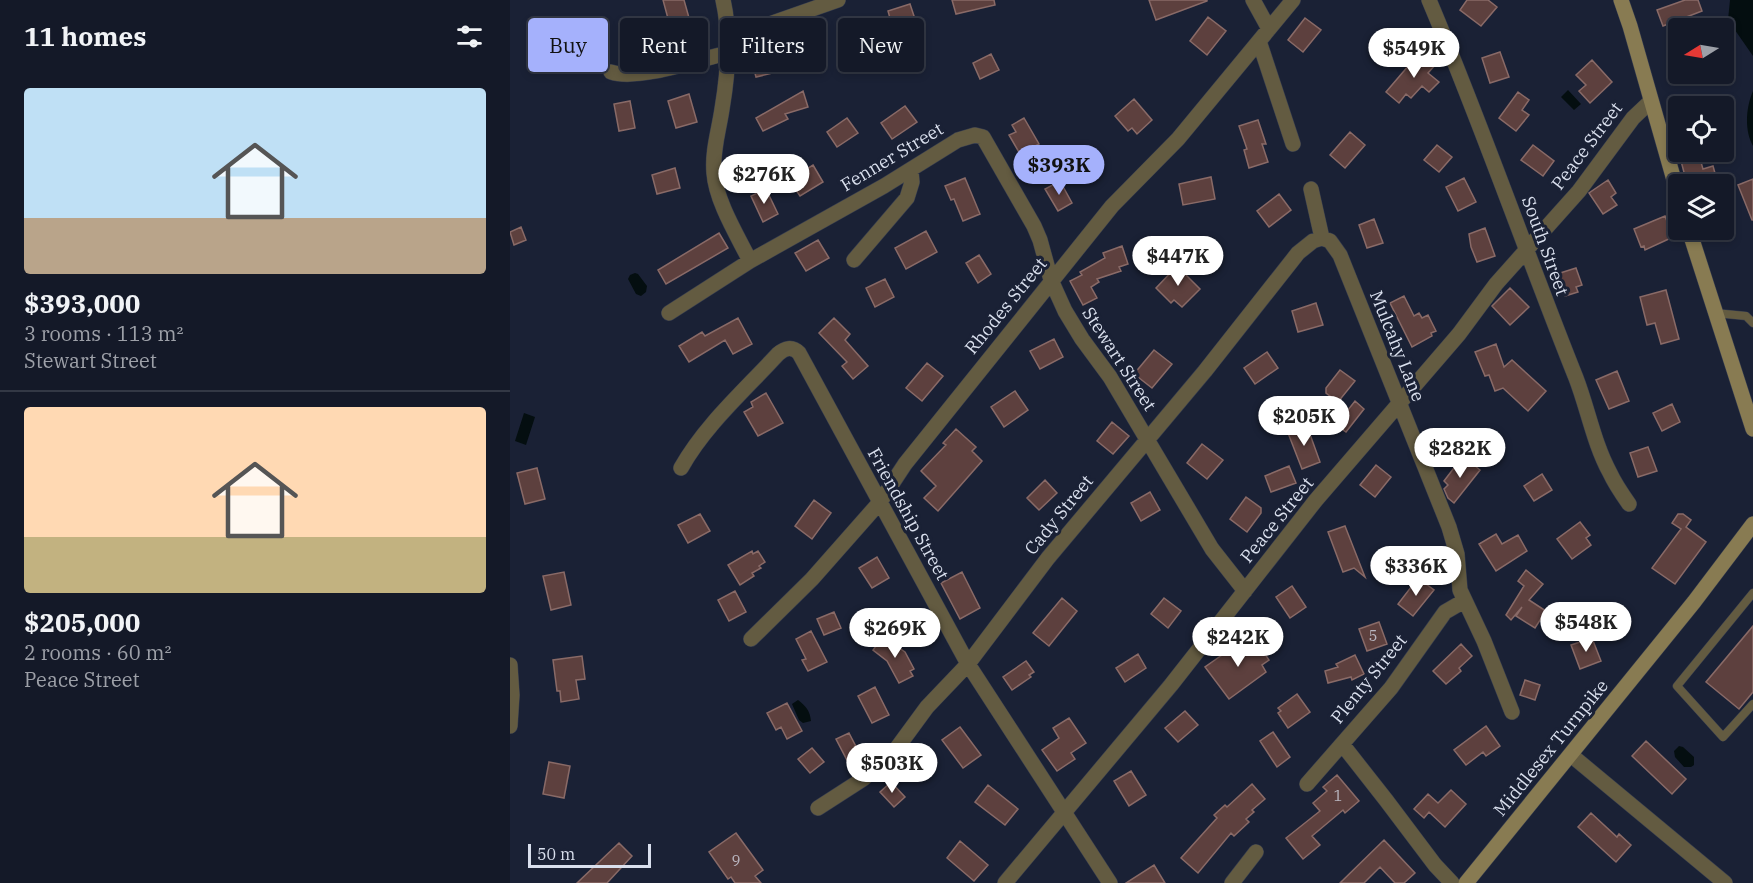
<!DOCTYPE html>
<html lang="en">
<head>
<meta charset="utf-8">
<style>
  body { margin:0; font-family:"IBM Plex Serif",serif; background:#1d2230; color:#f1f3f6; height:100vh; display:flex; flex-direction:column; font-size:22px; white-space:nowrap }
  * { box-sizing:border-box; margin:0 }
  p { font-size:20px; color:#9da0a8 }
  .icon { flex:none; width:33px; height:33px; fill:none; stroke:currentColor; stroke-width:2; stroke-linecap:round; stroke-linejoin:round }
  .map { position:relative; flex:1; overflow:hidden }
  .drawer { display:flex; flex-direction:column; background:#141928; width:510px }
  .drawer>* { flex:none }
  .banner { position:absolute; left:18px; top:18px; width:570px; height:54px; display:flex; gap:12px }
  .needle { width:39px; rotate:259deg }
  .controls { position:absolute; left:1158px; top:18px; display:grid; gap:12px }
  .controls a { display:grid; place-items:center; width:66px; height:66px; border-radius:6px; background:#141928; box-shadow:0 3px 9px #0003,0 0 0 2px #333845; font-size:30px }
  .scale { position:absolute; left:18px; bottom:15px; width:123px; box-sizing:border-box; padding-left:6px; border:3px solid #d9dfed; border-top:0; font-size:16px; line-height:21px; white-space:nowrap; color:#d9dfed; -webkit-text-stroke:4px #1a2135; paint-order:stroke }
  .price { position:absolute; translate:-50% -51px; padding:0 14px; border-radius:21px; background:#fff; color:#222; font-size:20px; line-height:39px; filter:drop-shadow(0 2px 3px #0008) }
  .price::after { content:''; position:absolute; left:50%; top:36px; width:18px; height:14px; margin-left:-9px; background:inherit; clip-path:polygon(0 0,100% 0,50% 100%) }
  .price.current { background:#a5b1fc; color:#111 }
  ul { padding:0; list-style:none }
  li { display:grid; align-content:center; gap:12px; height:318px; padding:0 24px }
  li+li { border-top:2px solid #333845 }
  li span { display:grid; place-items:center; height:186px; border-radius:6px; color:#555 }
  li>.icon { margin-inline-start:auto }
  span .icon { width:108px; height:108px; fill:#fffc; stroke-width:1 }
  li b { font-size:26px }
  h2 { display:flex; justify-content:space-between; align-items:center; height:72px; padding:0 24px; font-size:26px }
  .pill { padding:0 21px; border-radius:6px; background:#141928; box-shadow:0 3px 9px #0003,0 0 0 2px #333845; font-size:21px; line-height:54px }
  .pill.current { background:#a5b1fc; color:#111 }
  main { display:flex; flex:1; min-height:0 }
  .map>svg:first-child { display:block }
</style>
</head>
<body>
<main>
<section class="drawer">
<h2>11 homes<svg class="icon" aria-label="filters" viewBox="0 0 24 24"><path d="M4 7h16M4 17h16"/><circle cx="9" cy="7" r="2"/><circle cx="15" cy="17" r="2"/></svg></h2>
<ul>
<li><span style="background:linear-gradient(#bfe0f5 70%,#b9a48a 0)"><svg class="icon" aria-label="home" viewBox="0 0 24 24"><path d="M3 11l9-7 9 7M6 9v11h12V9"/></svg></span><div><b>$393,000</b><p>3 rooms · 113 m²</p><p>Stewart Street</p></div></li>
<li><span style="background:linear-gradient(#ffd9b3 70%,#c2b280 0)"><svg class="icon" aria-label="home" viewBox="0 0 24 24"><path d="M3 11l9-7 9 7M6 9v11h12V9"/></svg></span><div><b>$205,000</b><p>2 rooms · 60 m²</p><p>Peace Street</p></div></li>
</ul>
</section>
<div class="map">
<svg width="1243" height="883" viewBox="0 0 1243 883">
  <rect width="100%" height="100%" fill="#1a2135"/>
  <path fill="#040e10" d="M1220 0H1243V56L1218 20Z
    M1058 90 1071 104 1064 110 1051 97Z
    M1243 91V146C1234 130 1236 107 1243 91Z
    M125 273 128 274 137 286 136 292 131 296 126 294 118 279 120 275Z
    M14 413 25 417 16 445 5 441Z
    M288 700C296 706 300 711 301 721L293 723 289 720 282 704Z
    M1169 746 1173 747 1184 757V765L1181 767H1174L1165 757 1164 751Z"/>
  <path fill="#5d403e" stroke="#896a67" stroke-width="1.5" d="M153 0H174L183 32 163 37Z
    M442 0H484L485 5 446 14Z
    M639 0H697V1L646 20Z
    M957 0H978L987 7 971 26 950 10Z
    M1175 0H1188L1192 11 1153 26 1147 10Z
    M400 4 406 22 383 29 378 11Z
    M698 17 716 31 697 55 680 41Z
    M128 18 138 52 119 57 109 24Z
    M795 18 811 30 793 52 778 40Z
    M355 29 361 47 337 54 331 36Z
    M296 40 301 64 246 77 239 51 255 46V48Z
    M911 51 926 64 918 73 929 82 919 92 912 86 901 98 896 94 889 103 876 92Z
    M990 52 999 77 980 83 972 58Z
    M481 54 489 70 470 79 463 63Z
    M1082 60 1102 82 1080 103 1069 91 1076 85 1066 75Z
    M293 91 298 107 275 114 278 119 253 131 246 118Z
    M1008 92 1019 100 1012 110 1019 115 1006 131 989 118Z
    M179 94 187 122 166 128 158 101Z
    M624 99 642 120 627 134 622 128 618 131 605 116Z
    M120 101 125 128 109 131 104 104Z
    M395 106 407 122 382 139 371 123Z
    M337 118 348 133 327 147 317 132Z
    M514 118 529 144 510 154 499 135 506 132 502 125Z
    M748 120 756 144H752L758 162 739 168 734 150 737 149 729 126Z
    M840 132 855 145 835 168 820 155Z
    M927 145 942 157 929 172 914 160Z
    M1023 145 1044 161 1033 176 1011 160Z
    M1188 152 1193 169 1203 166 1208 184H1177L1170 157Z
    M303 165 313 182 290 196 279 180Z
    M165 168 170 188 147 194 142 175Z
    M701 177 705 199 673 205 669 184Z
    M455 178 470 214 453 221 444 199 441 200 435 186Z
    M954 178 966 202 948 211 936 187Z
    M1243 179V220H1242L1228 185Z
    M1098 180 1106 193 1101 197 1107 205 1093 214 1079 193Z
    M550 181 562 203 548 211 535 189Z
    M256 189 268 214 253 222 241 196Z
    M769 194 781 210 759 227 747 211Z
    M1155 216 1163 237 1135 250 1134 246 1131 247 1124 229Z
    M864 219 873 243 857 248 849 225Z
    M11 227 16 240 4 245 0 232Z
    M975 228 985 256 967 262 961 247 959 234Z
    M416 231 427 252 396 269 385 248Z
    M209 233 218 248 156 284 148 270Z
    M308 240 319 258 296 271 285 253Z
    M612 246 618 264 609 267 611 271 587 279 589 282 581 287 587 298 573 305 560 281 572 275 570 272 595 258 593 253Z
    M469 255 481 274 468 283 456 263Z
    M667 266 690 289 672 307 664 300 661 303 646 288Z
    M1066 268 1072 285 1066 287 1068 292 1055 296 1047 274Z
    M375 279 384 297 365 307 356 288Z
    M1000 288 1019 307 1000 325 982 306Z
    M1156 290 1169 339 1151 344 1145 323 1137 325 1130 297Z
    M894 296 904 316 909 313 912 318 918 315 926 331 921 333 922 336 902 347 880 303Z
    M806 303 813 325 788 332 782 311Z
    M228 318 242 344 223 354 215 340 179 362 169 346 192 332 195 336Z
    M324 318 340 334 335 340 358 366 343 379 332 366 337 362 309 333Z
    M544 339 553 357 530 369 520 351Z
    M986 344 994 367 1002 360 1036 391 1018 411 993 388 985 391 979 375 975 376 965 352Z
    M644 350 662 364 642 388 624 374Z
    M757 352 768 368 745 384 734 368Z
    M417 363 433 376 412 401 396 388Z
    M830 370 845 381 828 402 816 393V388Z
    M1107 371 1119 401 1099 409 1086 380Z
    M505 391 518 410 494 427 481 407Z
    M256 393 273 423 248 436 234 412 243 407 241 402Z
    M845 401 854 409 836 432 826 425Z
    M1162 404 1170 422 1152 431 1143 413Z
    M602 422 619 436 603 454 587 441Z
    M797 426 810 462 792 469 778 433Z
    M446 429 466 447 462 451 472 461 428 511 414 498 426 486 411 471 436 445 433 443Z
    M692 444 713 460 697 479 677 463Z
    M1138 447 1147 471 1128 477 1120 453Z
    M953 456 970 470 944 503 938 498 934 489 938 485 934 481Z
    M866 465 881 477 865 497 850 485Z
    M779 466 786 483 761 492 755 476Z
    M27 468 35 499 15 504 7 473Z
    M1032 474 1042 490 1024 501 1014 486Z
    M535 480 547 493 529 510 517 498Z
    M640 492 650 510 631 521 621 503Z
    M736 497 751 508V513L737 532 720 519Z
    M304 500 321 513 302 539 285 526Z
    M190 514 200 531 178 543 168 525Z
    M1168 514H1173L1181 520 1176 527 1196 542 1165 584 1142 568 1171 529 1162 523Z
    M1070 522 1080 535 1076 538 1081 545 1062 559 1047 539Z
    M835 526 855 577 844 568 833 572 818 532Z
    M986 534 992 544 1008 535 1017 551 986 571 969 544Z
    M242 551 243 554 248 551 255 562 249 566 251 568 242 573 244 576 230 585 218 565Z
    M367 557 379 578 362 588 349 568Z
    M1016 570 1033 584 1019 600 1036 611 1025 628 1006 616 1012 607 1001 620 996 615 1014 586 1008 581Z
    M54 572 61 605 41 610 33 576Z
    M452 572 470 608 450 619 431 583Z
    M908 578 924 590 903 616 888 604Z
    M782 586 796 607 780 618 766 597Z
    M225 591 236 612 219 621 208 600Z
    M552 598 567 611 539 646 523 633Z
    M654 598 671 611 658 628 641 614Z
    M1106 608 1114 628 1093 636 1085 615Z
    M324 612 331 628 314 635 307 619Z
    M869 622 877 644 857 651 849 629Z
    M1243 626V692L1229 709 1196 682Z
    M301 631 317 662 298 671 292 660 296 659 286 639Z
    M373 637 395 652 404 669 400 671 403 676 389 683 377 661 363 650Z
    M1082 638 1091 661 1070 669 1061 645Z
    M735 639 741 647 747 642 759 660 752 665 756 672 719 699 695 667Z
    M951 644 962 656 949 668 951 671 936 684 923 671Z
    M628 654 636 668 615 682 606 668Z
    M845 655 854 674 842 680 841 677 818 683 815 671 828 667 826 664Z
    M72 656 75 679 66 680 69 699 51 702 50 691H47L43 660Z
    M516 661 524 672 519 675 521 677 502 690 493 677Z
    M1015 680 1030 685 1025 700 1010 695Z
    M365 687 379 715 362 723 348 696Z
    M787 694 800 712 778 728 768 713 771 711 768 708Z
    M277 703 292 731 277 739 271 727 266 730 257 713Z
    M675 711 688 725 668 742 655 728Z
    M559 718 576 743 561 753 565 759 547 771 532 750 549 738 543 728Z
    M976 726 990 746 976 756 973 752 956 765 944 750Z
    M450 727 471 755 453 768 432 740Z
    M763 732 780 757 767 767 750 741Z
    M339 733 353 760 340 766 326 739Z
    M1136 741 1176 779 1162 794 1122 756Z
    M302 748 314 762 300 773 288 759Z
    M39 762 60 766 54 798 33 794Z
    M621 771 636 795 619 806 604 781Z
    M827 775 849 801 835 813 833 810 802 836 810 845 793 859 776 838 810 811 803 803 817 791 813 787Z
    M381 782 395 797 384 807 370 792Z
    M742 784 755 799 742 810 744 812 736 819 739 822 724 836 721 833 688 873 671 858 707 818 704 815 715 805 717 807Z
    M478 785 508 809 495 825 465 802Z
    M941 790 956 804 935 827 919 812 914 818 904 809 918 794 928 803Z
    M1081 813 1107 837 1109 834 1121 845 1106 862 1068 827Z
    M226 833 253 870 245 876 251 883H225L221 877 218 879 199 852Z
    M874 840 905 873 894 883H885L870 867 854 883H830Z
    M450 841 478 865 464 881 437 858Z
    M109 843 122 856 97 883H67Z
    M644 865 655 883H616Z"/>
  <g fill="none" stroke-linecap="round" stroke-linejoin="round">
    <defs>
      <path id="lane" d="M1205 313 1236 316 1243 323
        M1243 593 1167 686 1213 737 1243 704"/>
      <path id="street" d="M213 0C221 35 218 74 212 109 209 130 202 151 204 173 206 201 227 235 240 261
        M743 0 759 29
        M919 0C972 125 1016 253 1066 378 1078 409 1084 444 1100 473 1105 484 1112 494 1119 504
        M218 32 254 26 328 0
        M749 41 783 144
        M101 72C127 81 188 60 217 53
        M801 189 812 238
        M812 238 820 241 830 255 939 527 947 554 950 590 974 641 1002 712
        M344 260 397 198 402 182 401 170
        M159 313 240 261 374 186 448 140 465 135 473 137 524 226 530 240 541 280 555 311 572 339 600 377 702 549 735 591
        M171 468C195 425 235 390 268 354 275 348 282 346 289 353L458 664 600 883
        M241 639 302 579 370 502 395 464 602 206 668 139 783 0
        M0 665 2 695 0 726
        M832 744 876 800 925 865 942 883
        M1061 755 1215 883
        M797 784 881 688 935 612 954 601
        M308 808 353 779 384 752 417 707 458 664 538 558 695 371 788 253 803 241 812 238
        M495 883 661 685 806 500 949 334 986 284 1069 191 1123 118 1141 101
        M722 883 746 852"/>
      <path id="secondary" d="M1111 0 1120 26 1168 194
        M1179 230 1243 429
        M956 883 1184 602 1243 524"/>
    </defs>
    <use href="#lane" stroke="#353c4f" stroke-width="9"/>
    <use href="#street" stroke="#353c4f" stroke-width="16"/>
    <use href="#secondary" stroke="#353c4f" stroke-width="16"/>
    <use href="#lane" stroke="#635b41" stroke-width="8"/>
    <use href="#street" stroke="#635b41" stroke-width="15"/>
    <use href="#secondary" stroke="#887b52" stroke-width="15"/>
  </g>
  <g text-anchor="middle" stroke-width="6" stroke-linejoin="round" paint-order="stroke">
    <g font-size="15" fill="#bab7c1">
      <text x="863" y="641">5</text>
      <text x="828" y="801">1</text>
      <text x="226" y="866">9</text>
    </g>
    <g font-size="18" fill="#d9dfed" stroke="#1a2135">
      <text transform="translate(1077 146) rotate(-53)" y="6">Peace Street</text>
      <text transform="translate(382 157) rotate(-31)" y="6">Fenner Street</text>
      <text transform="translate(1035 246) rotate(70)" y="6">South Street</text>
      <text transform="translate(496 306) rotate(-51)" y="6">Rhodes Street</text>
      <text transform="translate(887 346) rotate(68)" y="6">Mulcahy Lane</text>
      <text transform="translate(609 359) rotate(57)" y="6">Stewart Street</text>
      <text transform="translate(398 514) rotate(61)" y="6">Friendship Street</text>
      <text transform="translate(549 515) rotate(-51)" y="6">Cady Street</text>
      <text transform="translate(767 520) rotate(-51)" y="6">Peace Street</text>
      <text transform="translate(859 679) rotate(-51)" y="6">Plenty Street</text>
      <text transform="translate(1041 748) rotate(-51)" y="6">Middlesex Turnpike</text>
    </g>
  </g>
</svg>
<div class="controls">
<a><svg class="needle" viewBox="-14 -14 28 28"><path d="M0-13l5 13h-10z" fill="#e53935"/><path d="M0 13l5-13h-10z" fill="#9da0a8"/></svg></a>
<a><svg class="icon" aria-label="locate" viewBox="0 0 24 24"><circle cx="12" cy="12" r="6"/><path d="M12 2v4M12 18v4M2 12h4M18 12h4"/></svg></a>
<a><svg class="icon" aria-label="layers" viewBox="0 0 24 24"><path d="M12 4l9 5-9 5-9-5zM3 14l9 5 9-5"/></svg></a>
</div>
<div class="scale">50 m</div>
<b class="price" style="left:904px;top:79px">$549K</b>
<b class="price current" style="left:549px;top:196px">$393K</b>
<b class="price" style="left:254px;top:205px">$276K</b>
<b class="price" style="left:668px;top:287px">$447K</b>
<b class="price" style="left:794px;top:447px">$205K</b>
<b class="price" style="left:950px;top:479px">$282K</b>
<b class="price" style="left:906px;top:597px">$336K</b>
<b class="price" style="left:1076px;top:653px">$548K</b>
<b class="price" style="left:385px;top:659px">$269K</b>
<b class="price" style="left:728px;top:668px">$242K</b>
<b class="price" style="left:382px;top:794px">$503K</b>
<div class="banner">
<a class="pill current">Buy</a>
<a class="pill">Rent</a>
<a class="pill">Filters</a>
<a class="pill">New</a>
</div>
</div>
</main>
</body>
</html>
